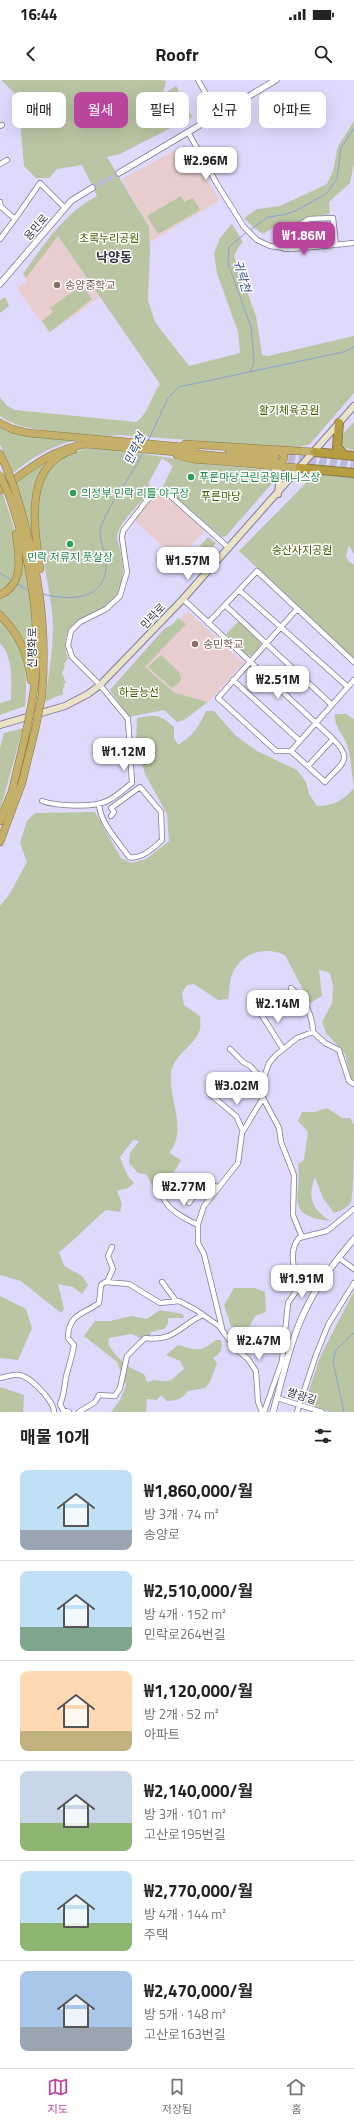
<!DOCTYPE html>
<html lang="ko">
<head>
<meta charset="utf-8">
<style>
  body { margin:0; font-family:"Titillium Web","Noto Sans KR",sans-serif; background:#f6f6f6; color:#222; height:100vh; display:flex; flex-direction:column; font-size:15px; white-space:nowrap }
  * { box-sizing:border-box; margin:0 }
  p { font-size:13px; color:#767676 }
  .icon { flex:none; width:22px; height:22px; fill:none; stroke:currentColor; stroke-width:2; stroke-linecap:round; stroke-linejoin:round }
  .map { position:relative; height:1332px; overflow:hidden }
  .details { display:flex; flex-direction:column; background:#fff; flex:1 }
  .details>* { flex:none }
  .banner { position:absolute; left:12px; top:12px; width:330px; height:36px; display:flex; gap:8px }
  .price { position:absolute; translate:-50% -34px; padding:0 9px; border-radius:8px; background:#fff; color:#222; font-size:13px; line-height:26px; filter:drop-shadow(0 1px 2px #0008) }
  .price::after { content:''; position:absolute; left:50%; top:24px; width:12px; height:9px; margin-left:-6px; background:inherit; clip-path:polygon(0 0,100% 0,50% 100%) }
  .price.active { background:#ba459d; color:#fff }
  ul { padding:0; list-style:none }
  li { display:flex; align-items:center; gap:12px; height:100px; padding:0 20px }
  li+li { border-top:1px solid #e0e0e0 }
  li span { display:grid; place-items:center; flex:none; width:112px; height:80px; border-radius:8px; color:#555 }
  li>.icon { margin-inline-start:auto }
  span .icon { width:48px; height:48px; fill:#fffc; stroke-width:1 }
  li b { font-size:17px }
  h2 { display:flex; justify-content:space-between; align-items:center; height:48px; padding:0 20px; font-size:17px }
  .chip { padding:0 14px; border-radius:8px; background:#fff; box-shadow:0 4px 16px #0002; font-size:14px; line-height:36px }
  .chip.active { background:#ba459d; color:#fff }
  .status { display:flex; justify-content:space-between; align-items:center; height:28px; padding:0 20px; background:#fff; direction:ltr }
  .status svg { height:11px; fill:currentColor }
  header { display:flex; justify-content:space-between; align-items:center; height:52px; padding:0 20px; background:#fff; font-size:18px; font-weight:700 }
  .tabs { display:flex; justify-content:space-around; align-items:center; height:56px; border-top:1px solid #e0e0e0; background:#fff; font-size:11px; color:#767676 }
  .tabs a { display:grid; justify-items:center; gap:2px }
  .tabs .active { color:#ba459d }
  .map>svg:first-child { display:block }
</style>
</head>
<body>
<div class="status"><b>16:44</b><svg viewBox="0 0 49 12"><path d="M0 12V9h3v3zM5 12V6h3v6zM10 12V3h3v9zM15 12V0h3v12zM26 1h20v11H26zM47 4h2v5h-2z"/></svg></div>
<header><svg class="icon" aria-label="back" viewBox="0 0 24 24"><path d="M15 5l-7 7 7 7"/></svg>Roofr<svg class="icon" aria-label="search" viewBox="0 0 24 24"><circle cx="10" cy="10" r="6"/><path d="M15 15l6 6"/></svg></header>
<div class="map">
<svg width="354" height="1332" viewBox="0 0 354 1332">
  <rect width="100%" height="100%" fill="#dfd9fc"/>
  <path fill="#e8cdce" d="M185 65 220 120 150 162 149 147 122 99Z
    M54 151 100 217 49 253 17 208 27 201 23 194Z
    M163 414 205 451 177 480 134 440 152 418Z
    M188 531 244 583 208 622 175 613 145 587 185 544 180 539Z"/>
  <path fill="#bac5a4" d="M1 0H161L166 1 163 14 176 6 192 37 120 74 107 77 149 147 150 169 148 220 155 242 189 286 240 273 238 252 217 193 214 174 220 158 232 144 243 162 238 168 234 176 256 236 262 275 268 276 354 256V313L310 364 296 368 120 355 107 356C77 353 24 354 0 336V317L6 325 15 330 136 342C148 335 151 316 160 304L58 156 26 198 23 194C44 165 64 133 97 116L82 85 57 89 49 98H36L24 86 18 17Z
    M354 41V83L350 103 329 122 330 134 309 137 287 149 283 145 274 147 263 154 253 147 244 138 257 129 280 126 327 104 333 91 338 66Z
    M181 116 184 122 193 118 200 130 158 154 147 136Z
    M82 205 92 219 50 252 42 241 53 232 50 228Z
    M5 217 9 226 0 233V220Z
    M354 342V370L343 368 341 364 342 355Z
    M0 344 77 360C52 365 33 377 13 393L0 364Z
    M87 368H107L213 385 268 390 274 393 275 400 226 456 222 457 163 406 173 386 162 378 148 404 153 409C144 419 117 444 117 457 117 461 119 465 120 469 123 483 125 498 119 511 104 543 53 530 68 579L64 584 65 586 62 593 66 603 63 604 65 607 63 608V614L45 622C49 592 55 560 52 531 48 486 19 413 59 380 66 374 78 371 87 368Z
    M55 374C38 396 30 409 31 438 31 445 34 454 31 460L15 403Z
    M323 393 354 396V474L349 465 346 476 349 482 354 484V579L239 471 310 399Z
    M2 411 14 448 18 480 11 504 0 512V413Z
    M208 457 216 463 192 490 184 483Z
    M23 472C31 510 33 548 33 587L22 557 0 532V517C20 511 22 491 23 472Z
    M178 538 186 544 145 587 175 613 208 622 184 640 177 642 164 630 129 637 110 610 164 549 173 544Z
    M0 539C26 567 28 589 25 626L0 635V623L11 620C11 600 14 579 0 563Z
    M239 541 261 563V565L251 576 247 575 226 554Z
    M161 575 179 592 181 598 180 602 172 608 148 587Z
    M206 631H214L236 656 257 671 297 690 306 702 309 714 317 726C333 726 344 720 354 708V1003H352L345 974 326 953 322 942 332 923 333 906 330 893 319 890 322 916 310 923 285 875C265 866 242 872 232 894 229 901 230 911 228 919L218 920 194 904 187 905 182 913 184 925 200 936C200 940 201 945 200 949 196 966 172 974 171 995 169 1020 188 1051 169 1073L181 1080 163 1111 153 1107 146 1094 138 1093 129 1083 130 1073 139 1061 133 1060 120 1077 127 1095 134 1103 128 1108 117 1111 122 1124 120 1132 106 1130C89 1144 76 1159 59 1172L64 1186 82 1196 88 1205 82 1214 73 1207 58 1204 64 1229 61 1233 21 1201 0 1195V826L9 815 27 782 20 763 27 741 35 733 95 732 121 778 131 783 146 779 169 761 167 734 145 694 136 662 137 638C156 634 159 634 174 647V658L178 665C193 656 199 646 206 631Z
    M335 634H346L354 639V707C351 693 351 671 345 660 340 651 334 644 335 634Z
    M23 648 0 730V668L4 653Z
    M327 1028 342 1038H350L354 1045C354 1060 354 1112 351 1122 347 1128 341 1131 334 1133L323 1118 315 1097C307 1118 312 1129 330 1141 283 1135 302 1118 298 1084L304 1080 308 1052 298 1041 302 1032H315Z
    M234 1208H254L265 1212 266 1232 255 1236 247 1252 231 1246 224 1225Z
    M354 1211V1332H329L305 1323 320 1277Z
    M0 1216 26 1229 32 1248 18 1280 0 1278Z
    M160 1230 183 1234 184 1238H168V1244L164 1249 151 1252 150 1257 141 1263 139 1257 131 1254 109 1258 108 1263C114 1277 130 1289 144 1294L147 1302C158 1298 157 1302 166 1301 173 1301 179 1293 184 1289L180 1281 166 1275 178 1265C196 1270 200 1273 216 1260H221C223 1270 221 1273 213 1278L217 1283 210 1302 205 1308 188 1311C183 1318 176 1321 167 1321L161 1315 157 1320 147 1319 146 1332H111L120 1320 126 1305 117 1282 84 1256 95 1241H110L131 1236 147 1239Z
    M0 1307 24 1315 23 1332H0Z"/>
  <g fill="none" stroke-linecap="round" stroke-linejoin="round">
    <path stroke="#8aa2d3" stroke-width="1" d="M250 150 268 137 283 135 297 130 326 114 337 99 341 68 354 48
      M247 152 229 167 228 183 251 247 254 278 253 286 250 291
      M148 361 168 318 179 307 343 272 354 267
      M0 493 11 500
      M17 504 28 510
      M43 514C69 521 105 521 106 486 107 473 97 459 101 447 110 420 132 398 143 372
      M344 1332 333 1281 336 1270 354 1253"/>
    <path stroke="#bdb8d7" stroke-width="5.5" stroke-dasharray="5.5 3" stroke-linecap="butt" d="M92 108 119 93"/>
    <path stroke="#bdb8d7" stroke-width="7" stroke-dasharray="7 3.5" stroke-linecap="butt" d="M278 376 354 382
      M277 381 354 388"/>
    <defs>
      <path id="minor" d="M198 0 218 35
        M0 46 2 45
        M188 52 217 104 244 147 257 160 270 166 292 169 354 163
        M0 84 7 80
        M0 122 1 127 15 139 0 159
        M15 139 40 103 65 128
        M285 169V154L309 139 333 138 336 165
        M239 510 348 607
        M183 519 333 659C354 680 342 683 325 702L291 671
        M225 525 332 625
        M297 529 218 618 276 671H291L354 600
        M208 543 257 491 354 582
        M233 600 300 661
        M308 686 333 659
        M42 721C56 726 94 728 107 721 116 717 124 709 132 703L128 639 100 605 72 577 68 565 71 551 80 542 106 529 120 516 127 492 122 458 123 451 151 415 156 412H166L229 468
        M99 724C100 743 118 761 129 777 141 780 154 768 162 760L161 732 140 707 111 728 114 732 111 736
        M291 908C304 919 313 935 313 952
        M258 929 283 969
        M313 952 325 963 339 970 349 1001 354 1004
        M230 969 243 982 250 986 263 1000
        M211 1015 236 1036 243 1051
        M163 1111C160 1127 186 1139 198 1145
        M189 1123 200 1107 205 1104 218 1107
        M302 1157 293 1135 294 1095 281 1062 279 1048 263 1018V1000L269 983 276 975 297 958 313 952
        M339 1178 354 1189
        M107 1202 113 1189 108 1176 112 1167
        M162 1202 176 1221
        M222 1248 204 1174 198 1163V1144L204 1126 238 1083 242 1053 263 1018
        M0 1298C6 1297 13 1294 19 1295 30 1296 54 1321 54 1332
        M277 1318 322 1332
        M69 1332 63 1330 60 1324C65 1314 64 1303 67 1293 70 1283 72 1276 74 1265L68 1258C68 1234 84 1234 99 1223L101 1205 105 1202 129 1204 160 1223 179 1221 196 1230 219 1246 236 1269 248 1279 256 1291 258 1322 262 1332
        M79 1332 95 1322 99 1315 115 1316 120 1308 127 1276 145 1258C175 1262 180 1245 203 1235
        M264 1332 282 1281 288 1223 297 1210C296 1193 287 1172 299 1158L327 1151 354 1129
        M297 1332 316 1275 328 1245 354 1203"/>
      <path id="tertiary" d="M119 93 276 0
        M0 204 71 121 92 108
        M273 1332C282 1300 289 1266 303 1235 315 1208 335 1181 354 1159"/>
      <path id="secondary" d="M272 386 280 393 278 414
        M0 645 65 626 88 614 100 605 183 519 354 326"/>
      <path id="trunk" d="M0 343 12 349 28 353 195 368
        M185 364 315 372
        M229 371 275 375
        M0 374 7 389
        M177 375 192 379 300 388
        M274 386C280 385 284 382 284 375L279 370
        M0 410C29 389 50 370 86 364L275 381
        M15 410C37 481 48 541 42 615
        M9 415C31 477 44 557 32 622
        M40 489C35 448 22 386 73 370
        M0 515C25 503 19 477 16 454
        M0 535C19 554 28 574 31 600
        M0 741 12 711 26 653
        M0 762 22 703 36 646"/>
      <path id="motorway" d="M339 343 337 367 344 375
        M315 372 354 376
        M300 388 354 393"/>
    </defs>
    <use href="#minor" stroke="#807a99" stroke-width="6"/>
    <use href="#tertiary" stroke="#807a99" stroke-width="7"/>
    <use href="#secondary" stroke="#807a99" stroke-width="8"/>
    <use href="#trunk" stroke="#8a7842" stroke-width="8"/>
    <use href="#motorway" stroke="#8a7842" stroke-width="10"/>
    <use href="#minor" stroke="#fff" stroke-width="4.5"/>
    <use href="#tertiary" stroke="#fff" stroke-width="5.5"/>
    <use href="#secondary" stroke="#e9e2c6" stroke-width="6"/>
    <use href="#trunk" stroke="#c4b068" stroke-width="7"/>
    <use href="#motorway" stroke="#b69d42" stroke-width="8"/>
    <defs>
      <path id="trunk-bridge" d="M7 389 15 410
        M0 395 9 415
        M36 646 42 615
        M26 653 32 622"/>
    </defs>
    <use href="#trunk-bridge" stroke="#8a7842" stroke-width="8" stroke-linecap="butt"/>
    <use href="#trunk-bridge" stroke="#c4b068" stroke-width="7"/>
  </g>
  <g fill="#8d6e63" stroke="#fff" stroke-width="1.5">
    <circle cx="57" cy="205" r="4"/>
    <circle cx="195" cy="564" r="4"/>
  </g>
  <g fill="#2e9e5b" stroke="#fff" stroke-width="1.5">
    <circle cx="191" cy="397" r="4"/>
    <circle cx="73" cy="413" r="4"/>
    <circle cx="70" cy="464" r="4"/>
  </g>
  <g text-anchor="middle" stroke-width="3" stroke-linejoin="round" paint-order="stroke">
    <g font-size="11" fill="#373442" stroke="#fff">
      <text transform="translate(36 147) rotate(-50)" y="4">용민로</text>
      <text transform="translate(153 536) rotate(-47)" y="4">민락로</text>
      <text transform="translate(32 568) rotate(-90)" y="4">신평화로</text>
      <text transform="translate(302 1316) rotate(18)" y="4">쌀광길</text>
    </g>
    <g font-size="11" fill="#465900" stroke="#fff">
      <text x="109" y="162">초록누리공원</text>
      <text x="289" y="334">활기체육공원</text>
      <text x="221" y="420">푸른마당</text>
      <text x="302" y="474">송산사지공원</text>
      <text x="139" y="616">하늘능선</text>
    </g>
    <g font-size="11" fill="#785e54" stroke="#fff" text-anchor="start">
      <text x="65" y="209">송양중학교</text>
      <text x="203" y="568">송민학교</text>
    </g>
    <g font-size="11" fill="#27864d" stroke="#fff" text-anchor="start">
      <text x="199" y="401">푸른마당근린공원테니스장</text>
      <text x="81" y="417">의정부 민락 리틀 야구장</text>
      <text x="70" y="481" text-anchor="middle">민락 저류지 풋살장</text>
    </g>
    <g font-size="12" font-style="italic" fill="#304c89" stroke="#fff">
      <text transform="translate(242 196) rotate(74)" y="4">귀락천</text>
      <text transform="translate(135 369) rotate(-64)" y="4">민락천</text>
    </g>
    <g font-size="13" font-weight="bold" fill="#373442" stroke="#fff">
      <text x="114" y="182">낙양동</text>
    </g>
  </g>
</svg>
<b class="price" style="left:206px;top:101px">₩2.96M</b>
<b class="price active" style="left:304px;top:176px">₩1.86M</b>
<b class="price" style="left:188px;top:501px">₩1.57M</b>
<b class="price" style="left:278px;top:620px">₩2.51M</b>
<b class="price" style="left:124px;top:692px">₩1.12M</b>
<b class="price" style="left:278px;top:944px">₩2.14M</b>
<b class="price" style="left:237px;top:1026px">₩3.02M</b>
<b class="price" style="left:184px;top:1127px">₩2.77M</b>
<b class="price" style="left:302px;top:1219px">₩1.91M</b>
<b class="price" style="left:259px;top:1281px">₩2.47M</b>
<div class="banner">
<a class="chip">매매</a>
<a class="chip active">월세</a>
<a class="chip">필터</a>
<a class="chip">신규</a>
<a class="chip">아파트</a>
</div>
</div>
<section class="details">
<h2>매물 10개<svg class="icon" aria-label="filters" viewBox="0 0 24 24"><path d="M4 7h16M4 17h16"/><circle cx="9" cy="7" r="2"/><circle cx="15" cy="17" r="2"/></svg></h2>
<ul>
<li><span style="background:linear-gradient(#bfe0f5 75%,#9aa5b1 0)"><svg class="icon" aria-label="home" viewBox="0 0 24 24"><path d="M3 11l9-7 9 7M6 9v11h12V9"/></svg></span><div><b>₩1,860,000/월</b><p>방 3개 · 74 m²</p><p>송양로</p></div></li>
<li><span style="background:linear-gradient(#bfe0f5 70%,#7fa58c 0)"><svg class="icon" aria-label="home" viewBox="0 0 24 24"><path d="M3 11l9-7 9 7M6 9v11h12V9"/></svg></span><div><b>₩2,510,000/월</b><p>방 4개 · 152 m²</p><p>민락로264번길</p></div></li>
<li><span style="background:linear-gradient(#ffd9b3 75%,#c2b280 0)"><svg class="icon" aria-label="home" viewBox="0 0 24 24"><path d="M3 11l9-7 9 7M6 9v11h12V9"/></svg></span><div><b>₩1,120,000/월</b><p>방 2개 · 52 m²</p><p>아파트</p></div></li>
<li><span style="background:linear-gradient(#c9d6e8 65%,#8fb573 0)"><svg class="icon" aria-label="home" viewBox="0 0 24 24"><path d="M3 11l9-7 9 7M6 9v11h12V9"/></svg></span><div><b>₩2,140,000/월</b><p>방 3개 · 101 m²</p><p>고산로195번길</p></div></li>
<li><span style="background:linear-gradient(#bfe0f5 65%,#8fb573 0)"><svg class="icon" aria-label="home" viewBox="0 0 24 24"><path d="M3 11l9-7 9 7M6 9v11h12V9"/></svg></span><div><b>₩2,770,000/월</b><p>방 4개 · 144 m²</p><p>주택</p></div></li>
<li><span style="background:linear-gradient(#a9c7e8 70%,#9aa5b1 0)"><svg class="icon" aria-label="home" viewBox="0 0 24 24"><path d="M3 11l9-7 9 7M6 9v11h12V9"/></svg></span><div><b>₩2,470,000/월</b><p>방 5개 · 148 m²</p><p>고산로163번길</p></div></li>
</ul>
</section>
<nav class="tabs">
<a class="active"><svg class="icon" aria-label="map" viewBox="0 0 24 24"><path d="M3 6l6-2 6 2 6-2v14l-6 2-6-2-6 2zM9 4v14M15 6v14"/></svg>지도</a>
<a><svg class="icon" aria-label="saved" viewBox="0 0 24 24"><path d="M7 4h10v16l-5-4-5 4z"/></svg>저장됨</a>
<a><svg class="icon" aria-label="home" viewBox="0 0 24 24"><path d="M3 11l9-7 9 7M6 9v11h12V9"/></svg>홈</a>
</nav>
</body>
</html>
